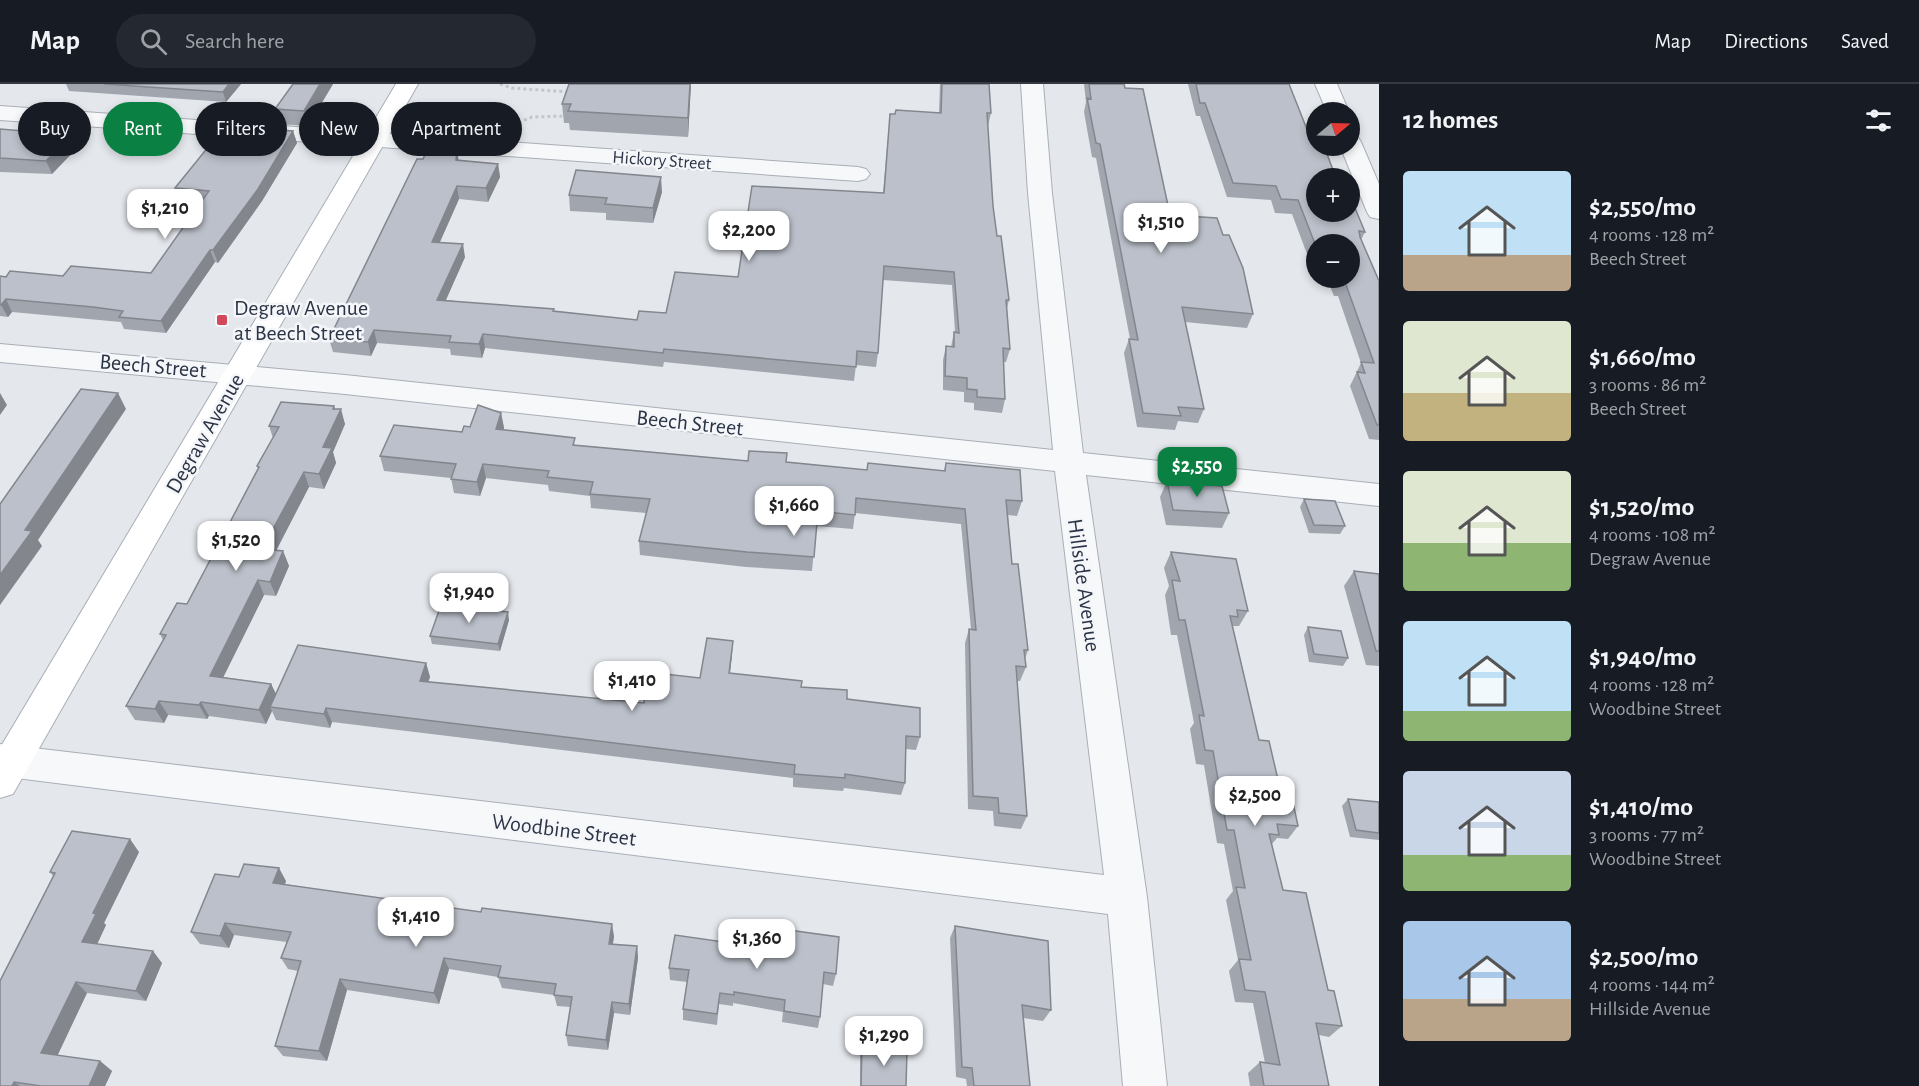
<!DOCTYPE html>
<html lang="en">
<head>
<meta charset="utf-8">
<style>
  body { margin:0; font-family:"Alegreya Sans",sans-serif; background:#242831; color:#f1f3f6; height:100vh; display:flex; flex-direction:column; font-size:22px; white-space:nowrap }
  * { box-sizing:border-box; margin:0 }
  p { font-size:20px; color:#9ea1a6 }
  .icon { flex:none; width:33px; height:33px; fill:none; stroke:currentColor; stroke-width:2; stroke-linecap:round; stroke-linejoin:round }
  .map { position:relative; flex:1; overflow:hidden }
  .drawer { display:flex; flex-direction:column; background:#171b24; width:540px }
  .drawer>* { flex:none }
  .top-card { position:absolute; left:18px; top:18px; width:570px; height:54px; display:flex; gap:12px }
  .needle { width:39px; rotate:71deg }
  .controls { position:absolute; left:1306px; top:18px; display:grid; gap:12px }
  .controls a { display:grid; place-items:center; width:54px; height:54px; border-radius:50%; background:#171b24; box-shadow:0 3px 9px #0003; font-size:30px }
  .price { position:absolute; translate:-50% -51px; padding:0 14px; border-radius:12px; background:#fff; color:#222; font-size:20px; line-height:39px; filter:drop-shadow(0 2px 3px #0008) }
  .price::after { content:''; position:absolute; left:50%; top:36px; width:18px; height:14px; margin-left:-9px; background:inherit; clip-path:polygon(0 0,100% 0,50% 100%) }
  .price.selected { background:#0b8043; color:#fff }
  ul { padding:0; list-style:none }
  li { display:flex; align-items:center; gap:18px; height:150px; padding:0 24px }
  li span { display:grid; place-items:center; flex:none; width:168px; height:120px; border-radius:6px; color:#555 }
  li>.icon { margin-inline-start:auto }
  span .icon { width:72px; height:72px; fill:#fffc; stroke-width:1 }
  li b { font-size:26px }
  h2 { display:flex; justify-content:space-between; align-items:center; height:72px; padding:0 24px; font-size:26px }
  .chip { padding:0 21px; border-radius:27px; background:#171b24; box-shadow:0 3px 9px #0003; font-size:21px; line-height:54px }
  .chip.selected { background:#0b8043; color:#fff }
  header { display:flex; align-items:center; gap:36px; box-sizing:border-box; height:84px; padding:0 30px; background:#171b24; border-bottom:2px solid #363941 }
  header strong { font-size:28px }
  nav { display:flex; gap:33px; margin-inline-start:auto; font-size:21px }
  .search { width:420px; height:54px; background:#242831; display:flex; align-items:center; gap:15px; box-sizing:border-box; padding:0 21px; border-radius:33px; color:#9ea1a6; font-size:22px }
  main { display:flex; flex:1; min-height:0 }
  .map>svg:first-child { display:block }
</style>
</head>
<body>
<header>
<strong>Map</strong>
<div class="search"><svg class="icon" aria-label="search" viewBox="0 0 24 24"><circle cx="10" cy="10" r="6"/><path d="M15 15l6 6"/></svg>Search here</div>
<nav><a>Map</a><a>Directions</a><a>Saved</a></nav>
</header>
<main>
<div class="map">
<svg width="1379" height="1002" viewBox="0 0 1379 1002">
  <rect width="100%" height="100%" fill="#e4e7ec"/>
  <g fill="none" stroke-linecap="round" stroke-linejoin="round">
    <defs>
      <path id="street" d="M1021 0H1043L1052 109 1083 369 1379 400V422L1086 391 1147 813 1167 1002H1123L1108 830 0 692V660L1104 791 1055 387 345 310 0 278V260L345 291 1053 366 1028 109Z
        M1315 0H1337L1349 28H1327Z
        M0 22 858 83 866 85 870 90 866 95 858 97 0 36Z
        M1350 51 1358 53 1361 58 1379 100V135L1370 133 1367 128 1340 62H1350Z"/>
      <path id="secondary" d="M396 0H418L13 710 0 714V664Z"/>
    </defs>
    <use href="#street" stroke="#a9aeb7" stroke-width="2"/>
    <use href="#secondary" stroke="#a9aeb7" stroke-width="2"/>
    <path stroke="#c2c5cb" stroke-width="3" stroke-dasharray="3 3" stroke-linecap="butt" d="M500 0 512 4 569 8
      M513 41 532 33 566 32"/>
    <use href="#street" fill="#f7f8fa" fill-rule="evenodd"/>
    <use href="#secondary" fill="#fff" fill-rule="evenodd"/>
  </g>
  <path fill="#a1a5ae" fill-rule="evenodd" d="M66 0H241L226 18 69 7Z
    M293 0H333L308 42 279 40 275 25Z
    M691 0 688 53 570 46 569 39H564L562 20Z
    M940 0H989L991 29 988 42 993 122 997 152 1009 216 1007 224 1010 265 1006 278H1003L1005 315 1002 329 974 326V319L964 318V308L943 306V276L946 262 951 263 954 248H955L952 201 883 196 878 269 876 283 856 281 854 297 664 278 663 283 485 264 482 274 451 271 450 265 377 259 371 272 333 268 329 255 423 75 498 80 500 93 488 118 459 115 440 158 465 173 446 216 637 236 666 229 738 193 883 109 890 30 939 29Z
    M1084 0H1124L1170 131 1223 151 1253 230 1247 244 1185 238 1204 325 1198 339 1178 337 1175 346 1137 343 1124 269 1129 255H1130L1096 74 1092 73 1084 28 1086 18Z
    M1188 0H1289L1317 94 1365 148 1361 156 1379 197V356L1369 355 1350 302 1361 279 1338 212H1334L1327 195 1316 194 1292 130 1275 129 1271 116 1227 113 1200 32H1196ZM1317 160 1350 194H1317Z
    M0 45 77 64 52 90 0 88Z
    M293 47 297 59 262 117 218 179 215 178 166 249 124 245 121 238 99 236 12 228 8 233 0 232V192H63L151 189 201 118 180 116 175 104 252 60Z
    M662 108 653 139 606 136V129L570 127 569 111Z
    M334 322 335 325 345 340 333 368 336 379 324 405 309 403 276 467H283L289 482 276 512 264 511 223 593 271 600 276 610 426 579 430 593 428 598 644 619 700 594 732 571 730 590 801 603 847 615 920 653 916 666 906 665 905 699 901 711 844 704 843 707 793 703V694L332 638 330 644 276 636 272 627 266 640 209 632 207 635 168 631 164 639 135 636 126 622 163 556 160 550 187 520 258 385 257 382 273 354 269 342Z
    M501 329 504 344 503 346 576 361 748 377 786 378 867 386 868 379 944 387 946 379 1022 417 1017 432 1008 431 1012 480 1028 566 1025 575 1026 583 1020 597H1017L1027 732 1021 745 994 742 993 727 968 725 965 559 969 545H971L961 440 855 429 853 445 816 442 812 487 746 483 640 471 639 457 646 429 591 424 590 412 549 407 548 401 486 394 480 412 454 409 451 394 384 387 380 372 462 348 470 343Z
    M1167 397 1229 429 1222 444 1166 441 1160 413Z
    M1304 415 1345 442 1340 450 1309 449 1300 423Z
    M1171 468 1248 527 1239 542H1233V543L1259 656 1282 713 1298 742 1288 755 1277 754 1272 760 1283 806 1328 906 1342 942 1329 953 1319 951 1329 1002H1250L1248 989 1260 978 1265 979 1253 919 1235 918 1229 887 1238 876 1226 816 1233 807 1224 760 1217 759 1204 681 1196 680 1190 645 1194 639 1177 551H1171L1165 511 1169 502 1164 484Z
    M1354 487 1379 490V582L1366 581 1344 502Z
    M509 536 500 567 432 560 430 552Z
    M1308 543 1348 574 1343 582 1309 578 1304 551Z
    M1348 715 1379 718V756L1350 753 1342 722Z
    M139 768 104 839 106 841 97 860 162 879 146 917 87 909 57 971 100 977 112 987 105 1002H0L53 792 50 788Z
    M239 793 286 797 285 800 614 852 613 860 637 862 638 874 630 931 614 929 608 966 568 962 566 951 571 923 557 922 554 911 502 904 498 893 449 885 439 920 347 906 327 977 283 972 275 962 298 887 288 885 281 874 287 858 234 851 229 864 200 860 191 848Z
    M955 842 1051 926 1043 937 1023 934 1030 1002H967L966 995 956 993 950 854Z
    M675 851 836 890 833 902 823 900 820 933 818 944 782 938 783 928 733 919V922L719 920 717 941 683 936V925L687 898 670 896 669 884Z
    M862 961 906 1002H860V967Z"/>
  <path fill="#83868d" d="M229 0H241L226 18 223 8Z
    M320 0H333L308 42 304 27Z
    M690 0H691L688 53V34Z
    M293 47 297 59 262 117 218 179 213 166Z
    M71 51 77 64 52 90 46 77Z
    M457 66 459 79 456 76Z
    M498 80 500 93 488 118 486 104Z
    M661 93 662 108 653 139V124Z
    M457 102 459 115 434 171 432 158Z
    M463 160 465 173 440 229 437 216Z
    M210 166 215 178 166 249 161 237Z
    M6 215 12 228 8 233 1 221Z
    M374 246 377 259 371 272 368 258Z
    M483 250 485 264 482 274 479 260Z
    M0 309 7 321 0 331Z
    M118 309 126 325 38 456 42 462 0 521V491L25 446Z
    M334 322 337 333 341 325 345 340 333 368 336 379 324 405 319 390 323 363Z
    M501 329 504 344 498 360 496 345Z
    M483 380 486 394 480 412 477 398Z
    M304 388 309 403 269 480 262 465Z
    M283 467 289 482 276 512 270 498Z
    M258 496 264 511 217 606 210 592Z
    M508 528 509 536 500 567 498 560Z
    M733 557 732 571 728 603 729 589Z
    M426 579 430 593 424 610 420 597Z
    M271 600 278 614 270 623 272 627 266 640 259 626Z
    M159 617 168 631 164 639 155 625Z
    M201 618 209 632 207 635 199 621Z
    M326 624 332 638 330 644 324 630Z
    M130 755 139 768 104 839 106 841 93 869 82 858 93 829Z
    M279 784 286 797 281 811 273 799Z
    M225 839 234 851 229 864 220 852Z
    M612 840 614 852 611 871 609 860Z
    M637 862 638 874 630 931 629 920Z
    M153 867 162 879 146 917 136 907Z
    M444 874 449 885 439 920 434 909Z
    M340 895 347 906 327 977 319 967Z
    M76 898 87 909 54 979 41 969Z
    M612 918 614 929 608 966 606 956Z
    M100 977 112 987 105 1002H89Z
    M14 998 20 1002H12Z"/>
  <path fill="#bbc0ca" stroke="#83868d" stroke-width="1.5" d="M104 0H229L223 8Z
    M293 0H320L304 27 275 25Z
    M569 0H690L688 34 568 27 571 20H562Z
    M942 0H989L991 29H987L993 122 997 152H1001L1009 216H1006L1010 265 1003 264 1005 315 977 313V306L967 305V294L945 292 946 262 954 263V248L959 249 954 188 884 182 878 269 857 267 856 283 664 265 663 269 483 250 479 260 449 258 451 252 374 246 368 258 329 255 417 75H423L428 64 457 66 456 76 498 80 486 104 457 102 432 158 463 160 437 216 554 225 553 227 637 236 639 227 666 229 675 188 738 193 752 102 884 109 890 30H895L896 26 941 29Z
    M1089 0H1124L1125 4 1143 5 1170 131 1217 134 1223 151H1229L1243 184 1253 230 1182 223 1204 325 1178 323 1181 332 1143 329 1129 255 1138 256 1100 60 1096 59 1087 14 1091 15Z
    M1196 0H1289L1310 53H1317V62H1324L1336 94H1317V128H1350V112L1365 148 1359 147 1360 153 1379 197V341H1377L1357 288 1365 289 1361 278 1374 279 1345 198H1341L1339 194H1350V160H1317V165L1298 116 1281 115 1276 102 1233 99 1205 19H1200Z
    M0 45 71 51 46 77 0 74Z
    M263 45 293 47 258 105 213 166H210L161 237 119 233 123 227 93 223 6 215 1 221 0 220V192L6 193 10 187 63 192 71 182 151 189 209 107 175 104 209 62 243 65 246 60H252Z
    M576 86 661 93 653 124 605 120 607 114 569 111Z
    M81 305 118 309 25 446 32 447 0 491V420Z
    M281 318 334 322 333 325H341L323 363 332 364 319 390 304 388 262 465 283 467 270 498 258 496 210 592 271 600 259 626 201 618 199 621 159 617 155 625 126 622 166 551 160 550 177 519 187 520 259 383 257 382 279 343 269 342Z
    M478 321 501 329 496 345 575 354 573 361 748 377 749 367 787 369 786 378 867 386 868 379 945 387 946 379 1020 386 1022 417 1006 416 1012 480H1018L1028 566H1024L1026 583 1016 582 1027 732 999 729 998 714 973 712 969 545 976 546 965 425 856 414 855 431 818 427 814 473 747 468 639 457 650 415 590 410 593 398 547 393 549 387 483 380 477 398 451 395 456 380 380 372 394 341 462 348 464 342 470 343Z
    M1167 397 1222 402 1229 429 1173 426Z
    M1304 415 1335 417 1345 442 1314 441Z
    M1171 468 1236 475 1248 527 1237 526 1238 533 1230 532 1259 656 1269 657 1282 713 1292 714 1298 742 1277 740 1279 751 1269 750 1283 806 1306 809 1328 906 1334 907 1342 942 1316 939 1329 1002H1264L1260 978 1280 981 1265 908 1245 906 1239 875 1251 876 1236 803 1245 804 1234 746H1227L1213 667 1205 666 1199 631 1204 632 1185 536H1179L1172 496 1180 497Z
    M1354 487 1379 490V567H1376Z
    M441 521 508 528 498 560 430 552Z
    M1308 543 1341 547 1348 574 1314 570Z
    M707 554 733 557 729 589 802 597 801 603 847 606V615L920 624V653L906 652 905 699 845 690V694L794 690 795 681 326 624 324 630 270 623 298 561 426 579 420 597 644 619 647 588 700 594Z
    M1348 715 1379 718V749L1356 746Z
    M72 747 130 755 93 829 96 830 82 858 153 867 136 907 76 898 41 969 100 977 89 1002H41L14 998 12 1002H0V897L55 789 50 788Z
    M244 780 279 784 273 799 481 828 482 824 612 840 609 860 637 862 629 920 612 918 606 956 566 951 572 913 554 911 556 900 498 893 501 882 444 874 434 909 340 895 319 967 275 962 301 877 281 874 291 848 225 839 220 852 191 848 215 790 239 793Z
    M955 842 1048 857 1051 926 1022 921 1030 1002H974L972 984 962 983Z
    M774 844 839 853 836 890 824 888 820 933 784 927 785 916 734 908V911L720 909 717 930 683 925 689 886 669 884 675 851 772 865Z
    M862 961 907 966 906 1002H861Z"/>
  <rect fill="#d1495b" stroke="#f4f6f9" stroke-width="2" x="216" y="230" width="12" height="12" rx="3"/>
  <g text-anchor="middle" stroke-width="5" stroke-linejoin="round" paint-order="stroke">
    <g font-size="18" fill="#2b3445" stroke="#f4f6f9">
      <text transform="translate(662 76) rotate(4)" y="6">Hickory Street</text>
    </g>
    <g font-size="22" fill="#2b3445" stroke="#f4f6f9" text-anchor="start">
      <text x="234" y="231">Degraw Avenue<tspan x="234" dy="25">at Beech Street</tspan></text>
    </g>
    <g font-size="22" fill="#2b3445" stroke="#f4f6f9">
      <text transform="translate(153 281) rotate(5)" y="8">Beech Street</text>
      <text transform="translate(690 338) rotate(6)" y="8">Beech Street</text>
      <text transform="translate(204 349) rotate(-60)" y="8">Degraw Avenue</text>
      <text transform="translate(1085 501) rotate(82)" y="8">Hillside Avenue</text>
      <text transform="translate(564 745) rotate(7)" y="8">Woodbine Street</text>
    </g>
  </g>
</svg>
<div class="controls">
<a><svg class="needle" viewBox="-14 -14 28 28"><path d="M0-13l5 13h-10z" fill="#e53935"/><path d="M0 13l5-13h-10z" fill="#9ea1a6"/></svg></a>
<a>+</a>
<a>−</a>
</div>
<b class="price" style="left:165px;top:156px">$1,210</b>
<b class="price" style="left:1161px;top:170px">$1,510</b>
<b class="price" style="left:749px;top:178px">$2,200</b>
<b class="price selected" style="left:1197px;top:414px">$2,550</b>
<b class="price" style="left:794px;top:453px">$1,660</b>
<b class="price" style="left:236px;top:488px">$1,520</b>
<b class="price" style="left:469px;top:540px">$1,940</b>
<b class="price" style="left:632px;top:628px">$1,410</b>
<b class="price" style="left:1255px;top:743px">$2,500</b>
<b class="price" style="left:416px;top:864px">$1,410</b>
<b class="price" style="left:757px;top:886px">$1,360</b>
<b class="price" style="left:884px;top:983px">$1,290</b>
<div class="top-card">
<a class="chip">Buy</a>
<a class="chip selected">Rent</a>
<a class="chip">Filters</a>
<a class="chip">New</a>
<a class="chip">Apartment</a>
</div>
</div>
<section class="drawer">
<h2>12 homes<svg class="icon" aria-label="filters" viewBox="0 0 24 24"><path d="M4 7h16M4 17h16"/><circle cx="9" cy="7" r="2"/><circle cx="15" cy="17" r="2"/></svg></h2>
<ul>
<li><span style="background:linear-gradient(#bfe0f5 70%,#b9a48a 0)"><svg class="icon" aria-label="home" viewBox="0 0 24 24"><path d="M3 11l9-7 9 7M6 9v11h12V9"/></svg></span><div><b>$2,550/mo</b><p>4 rooms · 128 m²</p><p>Beech Street</p></div></li>
<li><span style="background:linear-gradient(#dfe7d0 60%,#c2b280 0)"><svg class="icon" aria-label="home" viewBox="0 0 24 24"><path d="M3 11l9-7 9 7M6 9v11h12V9"/></svg></span><div><b>$1,660/mo</b><p>3 rooms · 86 m²</p><p>Beech Street</p></div></li>
<li><span style="background:linear-gradient(#dfe7d0 60%,#8fb573 0)"><svg class="icon" aria-label="home" viewBox="0 0 24 24"><path d="M3 11l9-7 9 7M6 9v11h12V9"/></svg></span><div><b>$1,520/mo</b><p>4 rooms · 108 m²</p><p>Degraw Avenue</p></div></li>
<li><span style="background:linear-gradient(#bfe0f5 75%,#8fb573 0)"><svg class="icon" aria-label="home" viewBox="0 0 24 24"><path d="M3 11l9-7 9 7M6 9v11h12V9"/></svg></span><div><b>$1,940/mo</b><p>4 rooms · 128 m²</p><p>Woodbine Street</p></div></li>
<li><span style="background:linear-gradient(#c9d6e8 70%,#8fb573 0)"><svg class="icon" aria-label="home" viewBox="0 0 24 24"><path d="M3 11l9-7 9 7M6 9v11h12V9"/></svg></span><div><b>$1,410/mo</b><p>3 rooms · 77 m²</p><p>Woodbine Street</p></div></li>
<li><span style="background:linear-gradient(#a9c7e8 65%,#b9a48a 0)"><svg class="icon" aria-label="home" viewBox="0 0 24 24"><path d="M3 11l9-7 9 7M6 9v11h12V9"/></svg></span><div><b>$2,500/mo</b><p>4 rooms · 144 m²</p><p>Hillside Avenue</p></div></li>
</ul>
</section>
</main>
</body>
</html>
